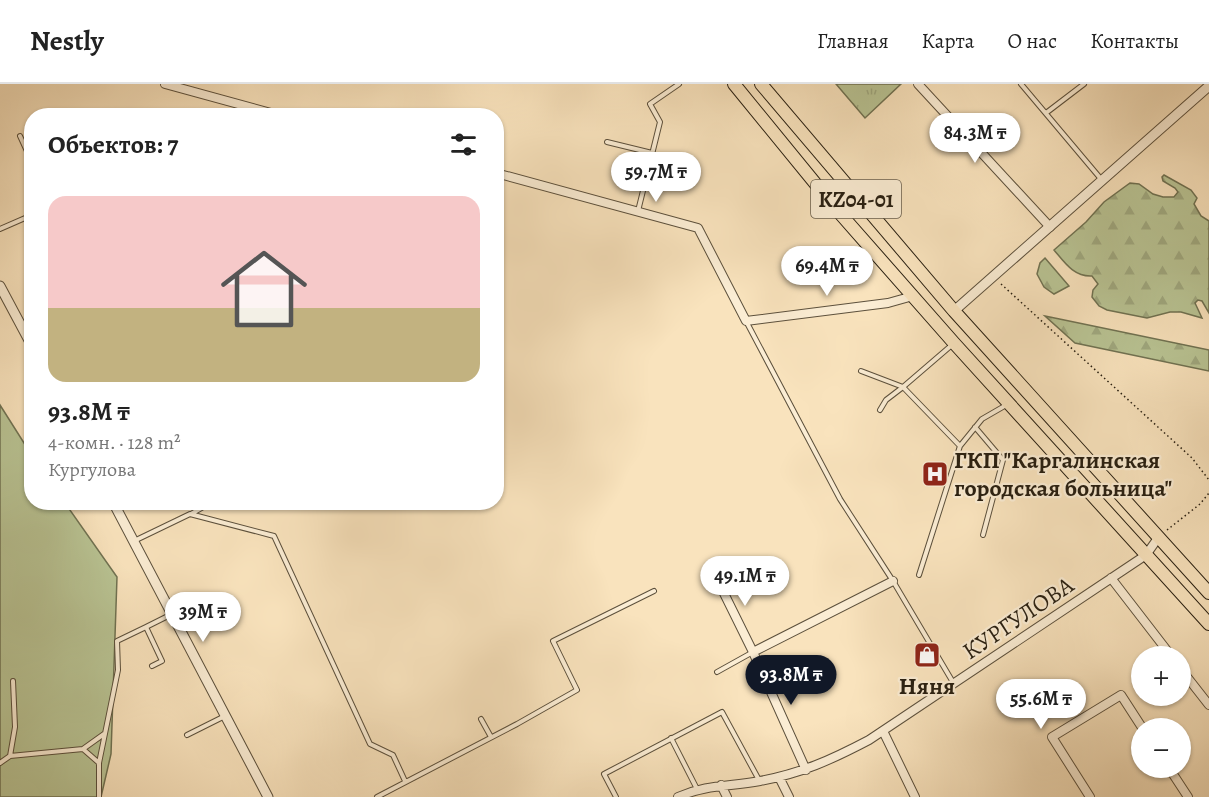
<!DOCTYPE html>
<html lang="ru">
<head>
<meta charset="utf-8">
<style>
  body { margin:0; font-family:Alegreya,serif; background:#f2f2f2; color:#222; height:100vh; display:flex; flex-direction:column; font-size:22px; white-space:nowrap }
  * { box-sizing:border-box; margin:0 }
  p { font-size:20px; color:#767676 }
  .icon { flex:none; width:33px; height:33px; fill:none; stroke:currentColor; stroke-width:2; stroke-linecap:round; stroke-linejoin:round }
  .map { position:relative; flex:1; overflow:hidden }
  .drawer { position:absolute; left:24px; top:24px; width:480px; height:402px; display:flex; flex-direction:column; background:#fff; border-radius:24px; box-shadow:0 2px 4px #0004 }
  .drawer>* { flex:none }
  .tools { position:absolute; left:1131px; top:562px; display:grid; gap:12px }
  .tools a { display:grid; place-items:center; width:60px; height:60px; border-radius:50%; background:#fff; box-shadow:0 2px 4px #0004; font-size:30px }
  .price { position:absolute; translate:-50% -51px; padding:0 14px; border-radius:21px; background:#fff; color:#222; font-size:20px; line-height:39px; filter:drop-shadow(0 2px 3px #0008) }
  .price::after { content:''; position:absolute; left:50%; top:36px; width:18px; height:14px; margin-left:-9px; background:inherit; clip-path:polygon(0 0,100% 0,50% 100%) }
  .price.selected { background:#111827; color:#fff }
  ul { padding:0; list-style:none }
  li { display:grid; align-content:center; gap:12px; height:318px; padding:0 24px }
  li+li { border-top:2px solid #e0e0e0 }
  li span { display:grid; place-items:center; height:186px; border-radius:18px; color:#555 }
  li>.icon { margin-inline-start:auto }
  span .icon { width:108px; height:108px; fill:#fffc; stroke-width:1 }
  li b { font-size:26px }
  h2 { display:flex; justify-content:space-between; align-items:center; height:72px; padding:0 24px; font-size:26px }
  header { display:flex; align-items:center; gap:36px; box-sizing:border-box; height:84px; padding:0 30px; background:#fff; border-bottom:2px solid #e0e0e0 }
  header strong { font-size:28px }
  nav { display:flex; gap:33px; margin-inline-start:auto; font-size:21px }
  .map>svg:first-child { display:block }
</style>
</head>
<body>
<header>
<strong>Nestly</strong>
<nav><a>Главная</a><a>Карта</a><a>О нас</a><a>Контакты</a></nav>
</header>
<div class="map">
<svg width="1209" height="713" viewBox="0 0 1209 713">
  <defs>
    <pattern id="forest-firs" width="22" height="20" patternUnits="userSpaceOnUse" patternTransform="scale(1.5)"><rect width="22" height="20" fill="#b9c494"/><path d="M5 1l3.5 6h-7zM16 11l3.5 6h-7z" fill="#9fa87f"/></pattern>
    <pattern id="park-tufts" width="24" height="20" patternUnits="userSpaceOnUse" patternTransform="scale(1.5)"><rect width="24" height="20" fill="#b9c494"/><path d="M3 7l-1-3M5 7V3M7 7l1-3M15 17l-1-3M17 17v-4M19 17l1-3" fill="none" stroke="#9fa87f"/></pattern>
  </defs>
  <rect width="100%" height="100%" fill="#f9e3bd"/>
  <filter id="stains"><feTurbulence type="fractalNoise" baseFrequency=".00333" numOctaves="4"/><feColorMatrix values="0 0 0 0 .2 0 0 0 0 .09 0 0 0 0 .02 0 0 0 .5 -.17"/></filter>
  <radialGradient id="worn" r=".72"><stop offset=".6" stop-color="#630" stop-opacity="0"/><stop offset="1" stop-color="#630" stop-opacity=".3"/></radialGradient>
  <path fill="#b9c494" stroke="#707252" stroke-width="1.5" d="M0 321 31 370 32 418 65 419 117 493 111 670 101 713H0Z"/>
  <path fill="url(#forest-firs)" stroke="#707252" stroke-width="1.5" d="M1164 91 1191 106 1197 114 1194 120 1201 132 1209 137V229L1202 217 1198 216 1195 219 1202 234 1181 228H1170L1147 234 1107 226 1099 222 1092 213 1093 206 1098 200 1092 192C1074 193 1065 179 1054 166L1086 138 1104 118 1130 99 1139 100 1153 110 1163 113H1174L1178 108 1175 104 1163 97 1162 93Z
    M1045 174 1069 202 1054 210 1044 203 1037 190 1040 179Z
    M1045 232 1209 266V287L1075 259Z"/>
  <path fill="url(#park-tufts)" stroke="#707252" stroke-width="1.5" d="M836 0H901L865 34Z"/>
  <g fill="none" stroke-linecap="round" stroke-linejoin="round">
    <defs>
      <path id="service" d="M1021 0 1101 95
        M1046 29 1084 0
        M20 52 32 78
        M607 58 652 69
        M638 127 660 38 650 20 679 0
        M0 145 32 131
        M746 237 840 415 893 497 954 600
        M861 287 903 303 953 260
        M880 326 886 316 903 303 960 362
        M975 343 1003 376 983 451
        M191 430 212 418
        M134 457 190 430 274 452 370 660 393 671 405 697
        M919 491 960 362 982 335 1008 320
        M152 582 162 577 146 543 172 530
        M717 588 753 568
        M481 635 491 653
        M187 651 225 632
        M671 654 697 705
        M83 665 104 650
        M10 672 15 643 13 597
        M0 679 10 672 83 665 99 679
        M99 713V679L118 586 117 557 146 543
        M377 713 517 640 577 606 553 557 654 507
        M616 713 604 690 722 628 759 696"/>
      <path id="minor" d="M165 0 282 32
        M918 0 1050 143
        M496 89 698 144 746 237 888 219 913 212
        M714 489 753 568 806 686
        M1111 494 1172 573
        M753 568 893 497
        M1180 584 1209 621
        M883 647 915 713
        M1169 684 1188 713
        M779 693 789 713
        M721 701 727 713
        M678 713C708 700 729 703 760 697 802 689 831 676 869 656L1146 471 1158 454
        M1090 713 1052 653 1121 611 1143 645"/>
      <path id="tertiary" d="M0 202 32 262
        M954 227 1209 2
        M113 418 268 713"/>
      <path id="primary" d="M734 0 837 126 954 259 1209 540
        M761 0 954 227 1209 509"/>
    </defs>
    <use href="#service" stroke="#5c503c" stroke-width="6"/>
    <use href="#minor" stroke="#5c503c" stroke-width="10"/>
    <use href="#tertiary" stroke="#5c503c" stroke-width="11"/>
    <use href="#primary" stroke="#281f11" stroke-width="14"/>
    <path stroke="#281f11" stroke-width="1.5" stroke-dasharray="1.5 3" stroke-linecap="butt" d="M1001 200 1192 374 1209 396
      M1167 446 1200 420 1209 409"/>
    <use href="#service" stroke="#fbedd4" stroke-width="4"/>
    <use href="#minor" stroke="#fbedd4" stroke-width="8"/>
    <use href="#tertiary" stroke="#fbedd4" stroke-width="9"/>
    <use href="#primary" stroke="#f9e3bd" stroke-width="12"/>
  </g>
  <defs>
    <symbol id="hospital-square" viewBox="-11 -11 22 22"><rect x="-9" y="-9" width="18" height="18" rx="4" fill="#8f2418" stroke="#fbedd4"/><path d="M-5-5h3v3.5h4V-5h3V5h-3V1.5h-4V5h-3Z" fill="#fff"/></symbol>
    <symbol id="shop-square" viewBox="-11 -11 22 22"><rect x="-9" y="-9" width="18" height="18" rx="4" fill="#8f2418" stroke="#fbedd4"/><path d="M-5-2.5h2.3a2.7 3.5 0 0 1 5.4 0H5L5.5 6h-11ZM-1.5-2.5h3a1.5 2.3 0 0 0-3 0Z" fill="#fff"/></symbol>
  </defs>
  <g fill-rule="evenodd">
    <use href="#hospital-square" x="920" y="375" width="30" height="30"/>
    <use href="#shop-square" x="912" y="556" width="30" height="30"/>
  </g>
  <g text-anchor="middle" stroke-width="4.5" stroke-linejoin="round" paint-order="stroke">
    <rect fill="#fbedd4" stroke="#675d4c" stroke-width="1.5" x="811" y="96" width="90" height="38" rx="4.5"/>
    <g font-size="22" font-weight="bold" fill="#281f11">
      <text x="856" y="123">KZ04-01</text>
    </g>
    <g font-size="24" font-weight="bold" fill="#281f11" stroke="#fbedd4" text-anchor="start">
      <text x="954" y="384">ГКП "Каргалинская<tspan x="954" dy="28">городская больница"</tspan></text>
      <text x="927" y="610" text-anchor="middle">Няня</text>
    </g>
    <g font-size="24" fill="#281f11" stroke="#fbedd4">
      <text transform="translate(1018 534) rotate(-34)" y="8">КУРГУЛОВА</text>
    </g>
  </g>
  <rect width="100%" height="100%" filter="url(#stains)"/>
  <rect width="100%" height="100%" fill="url(#worn)"/>
</svg>
<div class="tools">
<a>+</a>
<a>−</a>
</div>
<b class="price" style="left:975px;top:80px">84.3M ₸</b>
<b class="price" style="left:656px;top:119px">59.7M ₸</b>
<b class="price" style="left:827px;top:213px">69.4M ₸</b>
<b class="price" style="left:745px;top:523px">49.1M ₸</b>
<b class="price" style="left:203px;top:559px">39M ₸</b>
<b class="price selected" style="left:791px;top:622px">93.8M ₸</b>
<b class="price" style="left:1041px;top:646px">55.6M ₸</b>
<section class="drawer">
<h2>Объектов: 7<svg class="icon" aria-label="filters" viewBox="0 0 24 24"><path d="M4 7h16M4 17h16"/><circle cx="9" cy="7" r="2"/><circle cx="15" cy="17" r="2"/></svg></h2>
<ul>
<li><span style="background:linear-gradient(#f6c9c9 60%,#c2b280 0)"><svg class="icon" aria-label="home" viewBox="0 0 24 24"><path d="M3 11l9-7 9 7M6 9v11h12V9"/></svg></span><div><b>93.8M ₸</b><p>4-комн. · 128 m²</p><p>Кургулова</p></div></li>
</ul>
</section>
</div>
</body>
</html>
